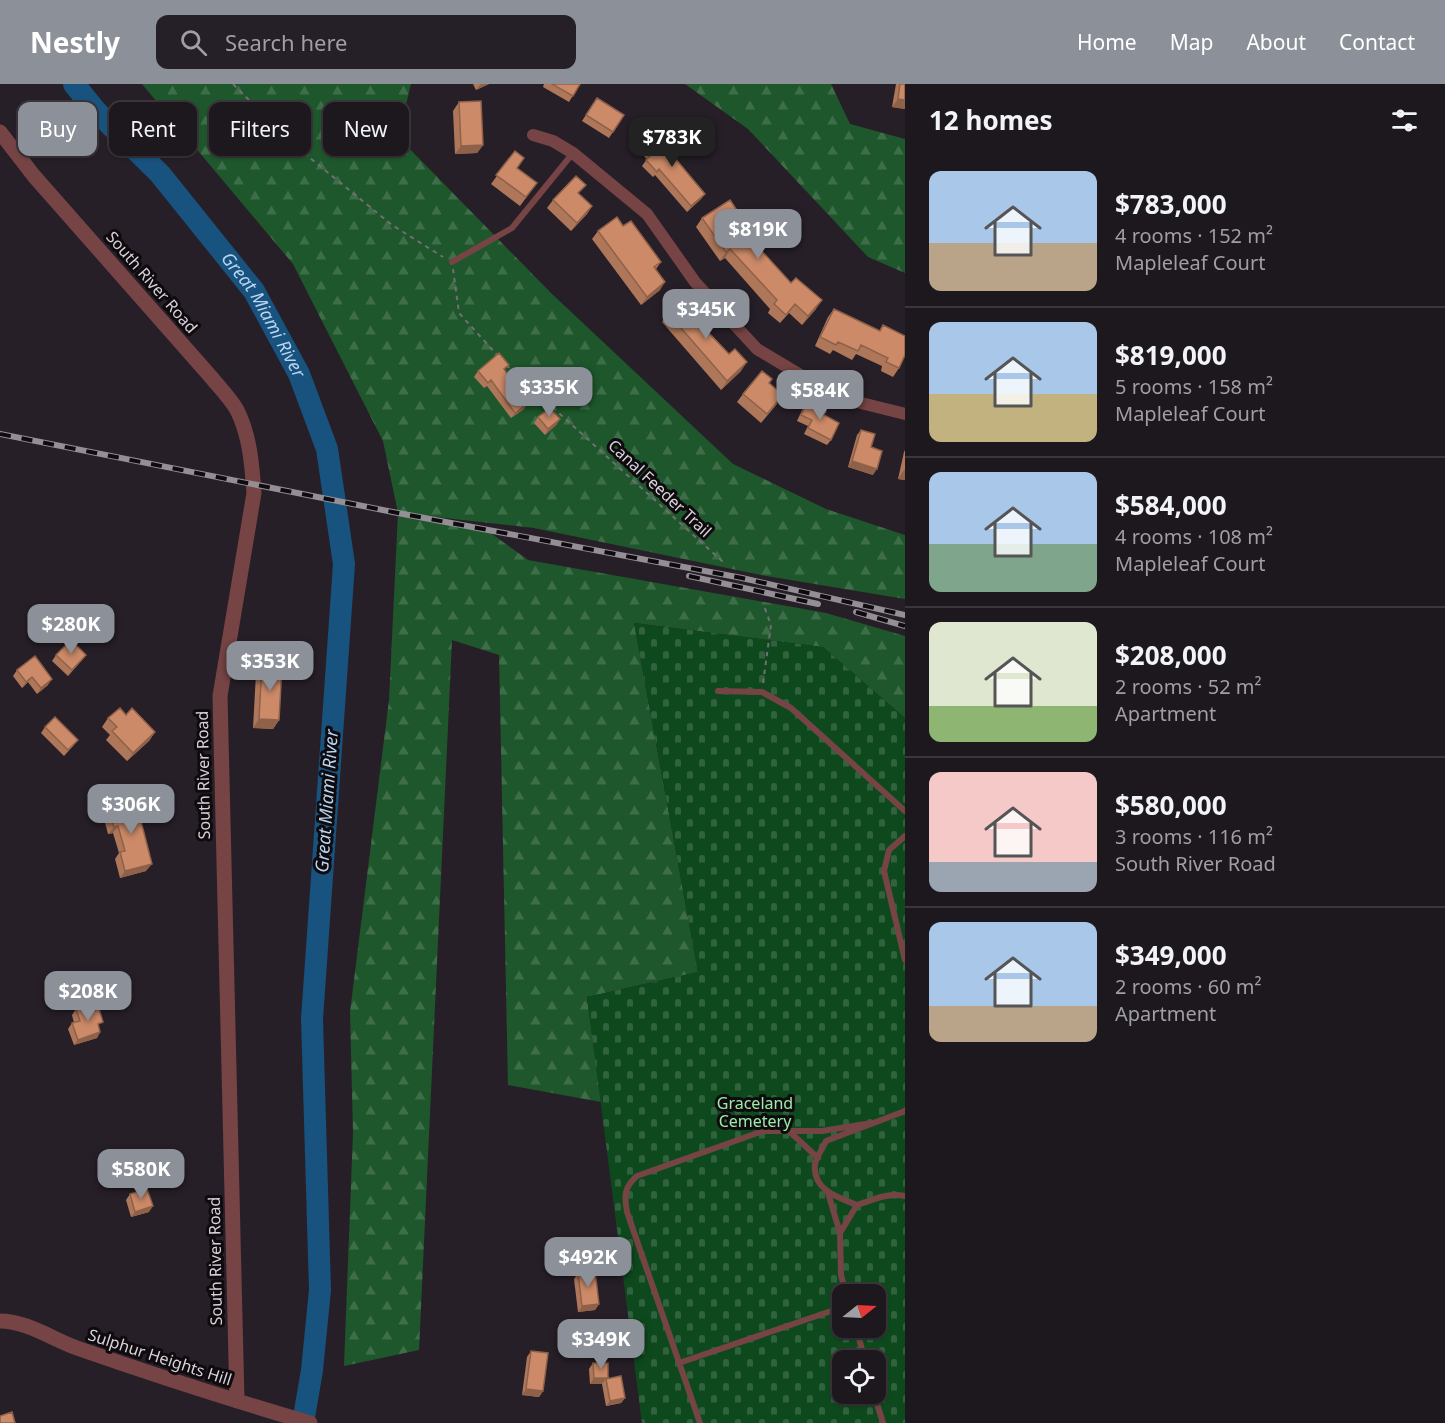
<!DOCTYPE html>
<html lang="en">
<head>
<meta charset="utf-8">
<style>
  body { margin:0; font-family:"Noto Sans",sans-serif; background:#252027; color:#f1f3f6; height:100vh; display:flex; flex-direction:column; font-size:22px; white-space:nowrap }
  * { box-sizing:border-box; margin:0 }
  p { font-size:20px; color:#a09fa4 }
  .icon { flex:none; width:33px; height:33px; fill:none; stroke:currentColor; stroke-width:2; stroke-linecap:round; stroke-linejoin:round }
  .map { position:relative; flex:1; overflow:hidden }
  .drawer { display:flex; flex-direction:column; background:#1d171e; width:540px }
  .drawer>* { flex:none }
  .top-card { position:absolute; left:18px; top:18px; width:570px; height:54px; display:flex; gap:12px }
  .needle { width:39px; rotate:72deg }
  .buttons { position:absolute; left:832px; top:1200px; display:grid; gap:12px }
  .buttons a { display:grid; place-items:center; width:54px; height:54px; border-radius:12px; background:#1d171e; box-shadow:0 2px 4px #0004,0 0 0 2px #3b363c; font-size:30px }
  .price { position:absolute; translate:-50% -51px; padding:0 14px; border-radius:12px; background:#8c9099; color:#fff; font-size:20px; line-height:39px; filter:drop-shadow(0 2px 3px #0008) }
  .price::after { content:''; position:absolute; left:50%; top:36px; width:18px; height:14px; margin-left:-9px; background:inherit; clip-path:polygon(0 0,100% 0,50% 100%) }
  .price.on { background:#222; color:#fff }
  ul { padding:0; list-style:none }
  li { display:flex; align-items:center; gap:18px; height:150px; padding:0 24px }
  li+li { border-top:2px solid #3b363c }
  li span { display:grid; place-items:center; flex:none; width:168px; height:120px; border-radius:12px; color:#555 }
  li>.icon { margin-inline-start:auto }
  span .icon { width:72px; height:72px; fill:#fffc; stroke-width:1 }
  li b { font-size:26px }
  h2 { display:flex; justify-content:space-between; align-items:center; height:72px; padding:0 24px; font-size:26px }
  .chip { padding:0 21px; border-radius:12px; background:#1d171e; box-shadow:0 2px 4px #0004,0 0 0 2px #3b363c; font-size:21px; line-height:54px }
  .chip.on { background:#8c9099; color:#fff }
  header { display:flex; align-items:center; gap:36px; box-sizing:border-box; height:84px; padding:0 30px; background:#8c9099; color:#fff }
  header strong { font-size:28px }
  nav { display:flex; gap:33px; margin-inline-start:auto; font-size:21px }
  .search { width:420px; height:54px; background:#252027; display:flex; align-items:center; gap:15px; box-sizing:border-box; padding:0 21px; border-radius:12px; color:#a09fa4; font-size:22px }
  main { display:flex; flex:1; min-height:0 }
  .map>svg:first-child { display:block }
</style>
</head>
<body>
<header>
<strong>Nestly</strong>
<div class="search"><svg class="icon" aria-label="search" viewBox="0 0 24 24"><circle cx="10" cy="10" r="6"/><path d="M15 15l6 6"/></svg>Search here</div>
<nav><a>Home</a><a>Map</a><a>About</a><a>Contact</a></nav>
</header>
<main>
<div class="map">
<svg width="905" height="1339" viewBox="0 0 905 1339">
  <defs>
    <pattern id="forest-firs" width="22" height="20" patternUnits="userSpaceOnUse" patternTransform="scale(1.5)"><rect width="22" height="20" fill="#1e572b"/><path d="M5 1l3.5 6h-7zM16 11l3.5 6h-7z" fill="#3e6e49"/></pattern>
    <pattern id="cemetery-stones" width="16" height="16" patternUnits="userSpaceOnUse" patternTransform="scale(1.5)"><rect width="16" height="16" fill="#0e491e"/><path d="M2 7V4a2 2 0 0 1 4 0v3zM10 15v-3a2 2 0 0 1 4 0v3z" fill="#30623e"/></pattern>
  </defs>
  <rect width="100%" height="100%" fill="#271f28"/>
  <path fill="url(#forest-firs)" d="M142 0H411L398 53 552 210 733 380 826 425 905 451V515L761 491 534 444 409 430 485 445 528 476 826 529 905 552V634L823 563 634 539 698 888 587 913 601 1018 508 1001 499 571 452 556 419 1266 344 1282 353 1048 350 928 389 616 398 429 383 357 293 180Z
    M685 0H831L850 40 905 55V189L868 173 748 45Z"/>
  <path fill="url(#cemetery-stones)" fill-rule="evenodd" d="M634 539 823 563 905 634V1339H642L587 913 698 888ZM843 1210H876V1244H843ZM843 1276H876V1310H843Z"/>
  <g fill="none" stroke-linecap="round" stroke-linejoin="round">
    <path stroke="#18527e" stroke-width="22" id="s1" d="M74 0 95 26 160 90 254 207 299 290 327 365 344 480 312 935 320 1206 312 1286 303 1339"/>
    <path stroke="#736d74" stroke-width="2" stroke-dasharray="4.5 4.5" stroke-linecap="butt" d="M233 0 293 60 392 141 443 173
      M453 185 459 229 498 272
      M506 281 723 478
      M763 599 771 541 764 522"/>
    <path stroke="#764444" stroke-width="6" d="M452 178 512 144 573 69
      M718 607 762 608 791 624 905 727
      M905 752 889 766 884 787 905 876
      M905 1027 826 1057C823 1064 816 1073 815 1080 812 1106 839 1114 857 1121 873 1116 888 1108 905 1112
      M790 1048 818 1074
      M828 1109 840 1149
      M846 1210 841 1191 840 1149 857 1121
      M856 1244 865 1276
      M679 1279 843 1223
      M874 1310 883 1339
      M700 1339 627 1128C624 1112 624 1103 637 1092L763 1047H822L872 1039"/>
    <path stroke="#764444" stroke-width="12" d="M533 51 553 57 573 69 647 130 695 198 757 265 837 313 905 330"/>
    <path stroke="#764444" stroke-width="15" d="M0 48 34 92 211 293C219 303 230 314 237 326 250 352 252 381 254 409L220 612 237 1317
      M0 1237C27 1237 52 1255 77 1264 154 1291 232 1316 310 1339"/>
    <defs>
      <path id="rail" d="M0 350 398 429 742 494 905 531
        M689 492 818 520
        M856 528 905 542"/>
    </defs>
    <use href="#rail" stroke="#948e95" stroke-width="6"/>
    <use href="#rail" stroke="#0e0a0e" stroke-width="4" stroke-dasharray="11" stroke-linecap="butt"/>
  </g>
  <path fill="#af7759" d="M473 0H489L476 6Z
    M544 0H580L569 18 543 3Z
    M896 0H905V25L892 23Z
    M597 14 624 31 609 54 582 37Z
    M459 18 483 61 477 69 455 70 453 27Z
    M641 59 674 72 705 110 701 115 687 128 655 91 653 93 642 82 647 75 637 65Z
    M515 67 517 84 537 99 520 122 491 100Z
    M579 110 592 122 587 130 571 147 547 124 553 116Z
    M702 134 753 150 750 154 791 199 816 225 802 241 789 229 780 239 768 229 770 225 725 174 720 177 696 143Z
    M623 142 661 178 656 185 660 206 641 221 592 155 598 147Z
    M834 225 879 247 883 241 899 284 893 293 881 287 882 282 856 270 852 276 833 266 830 270 815 262 828 233Z
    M668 229 709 242 706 246 741 287 721 306 662 238Z
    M478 287H505L524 325 511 334 487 302 484 304 474 293Z
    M769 300 777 320 761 339 737 318 743 310Z
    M807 318 824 331 831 356 827 361 804 350 808 342 797 337 803 324Z
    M538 333 560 335 556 341 545 351 534 339Z
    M861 346 871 363 873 391 848 383 857 351Z
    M905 366V396L898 395 904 368Z
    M56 571 82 576 68 592 52 577Z
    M262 581 279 636 273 645 253 644 256 589Z
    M17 586 48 601 37 610 28 598 22 604 13 592Z
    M126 631 155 648 149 657 127 677 106 656 110 651 102 643 108 634Z
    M45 643 74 661 64 672 41 649Z
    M116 719 146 787 120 794 115 775 119 769 113 749 108 750 104 735Z
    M76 925 99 944 100 948 97 954 74 961 68 945 72 939H74L72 931Z
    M130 1110 149 1128 131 1133 126 1116Z
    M578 1189 599 1220 595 1226 578 1228 574 1195Z
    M531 1267 543 1307 539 1313 522 1311 527 1273Z
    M593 1279 625 1314 621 1319 606 1322 602 1300H590L589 1285Z"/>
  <path fill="#8f6149" d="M481 0H489L476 6Z
    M898 15 905 16V25L892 23Z
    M483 61 477 69 455 70 461 62Z
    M705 110 701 115 687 128 691 122Z
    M592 122 587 130 571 147 577 139Z
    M730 165 725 174 720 177 726 168Z
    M665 198 660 206 641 221 647 213Z
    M822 216 816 225 802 241 808 232Z
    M747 278 741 287 721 306 727 297Z
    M528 319 524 325 511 334 515 329Z
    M560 335 556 341 545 351 548 345Z
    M852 377 877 385 873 391 848 383Z
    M904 386H905V396L898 395Z
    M86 571 82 576 68 592 72 586Z
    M32 593 28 598 22 604 26 598Z
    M52 595 48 601 37 610 41 604Z
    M259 635 279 636 273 645 253 644Z
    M155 648 149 657 127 677 133 669Z
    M118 742 113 749 108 750 114 743Z
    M152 780 146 787 120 794 125 787Z
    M100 948 97 954 74 961 78 956Z
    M153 1122 149 1128 131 1133 135 1128Z
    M599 1220 595 1226 578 1228 582 1222Z
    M594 1294 606 1295 602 1300H590Z
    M526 1305 543 1307 539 1313 522 1311Z
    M625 1314 621 1319 606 1322 610 1317Z"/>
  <path fill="#cc8a68" stroke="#8f6149" stroke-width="1.5" d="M552 0H580L573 12Z
    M900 0H905V16L898 15Z
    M597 14 624 31 613 48 586 31Z
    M481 17 483 61 461 62 459 18Z
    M654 47 676 69 673 72 705 110 691 122 659 85 657 88 646 76 652 70 641 59Z
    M515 67 524 74 517 84 537 99 526 113 496 91Z
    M576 92 586 101 578 109 592 122 577 139 553 116Z
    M730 116 753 150 749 153 791 199 796 194 822 216 808 232 795 220 786 231 774 220 777 216 730 165 726 168 702 134Z
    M617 133 623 142 631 137 661 178 654 183 665 198 647 213 598 147Z
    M686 214 709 242 705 245 729 270 735 265 747 278 727 297 668 229Z
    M834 225 880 247 883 241 905 252V271L899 284 886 278 888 274 861 261 858 267 838 258 836 261 820 253Z
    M499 269 509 281 504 285 528 319 515 329 491 296 488 299 478 287Z
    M762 287 772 295 769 299 783 311 767 330 743 310Z
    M807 318 826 327 824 331 839 339 831 356 808 344 812 336 801 331Z
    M550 324 560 335 548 345 538 333Z
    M861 346 875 350 871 363 882 367 877 385 852 377Z
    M71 556 86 571 72 586 56 571Z
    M35 572 52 595 41 604 32 593 26 598 17 586Z
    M262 581 282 582 279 636 259 635Z
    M120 624 126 631 132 624 155 648 133 669 112 647 117 643 108 634Z
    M55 633 78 656 68 666 45 643Z
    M135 714 152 780 125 787 120 768 125 767 118 742 114 743 109 728 118 725 116 719Z
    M93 919 95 926 99 925 103 938 98 940 100 948 78 956 72 939 80 937 76 925Z
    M147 1105 153 1122 135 1128 130 1110Z
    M595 1187 599 1220 582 1222 578 1189Z
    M531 1267 548 1269 543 1307 526 1305Z
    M593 1279H608V1294H594Z
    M621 1292 625 1314 610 1317 606 1295Z
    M12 1328 15 1339H0V1332Z"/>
  <g text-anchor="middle" stroke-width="6" stroke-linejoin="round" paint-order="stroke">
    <g font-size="16" fill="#d8d3d9" stroke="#0e0a0e">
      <text transform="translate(152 198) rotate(49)" y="6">South River Road</text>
      <text transform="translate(660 404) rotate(43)" y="6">Canal Feeder Trail</text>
      <text transform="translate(203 691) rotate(-91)" y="6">South River Road</text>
      <text transform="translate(215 1177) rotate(-91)" y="6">South River Road</text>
      <text transform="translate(160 1273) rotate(18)" y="6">Sulphur Heights Hill</text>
    </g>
    <g font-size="16" fill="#9beca6" stroke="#0e0a0e">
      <text x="755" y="1025">Graceland<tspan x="755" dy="18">Cemetery</tspan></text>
    </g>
    <g font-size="18" font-style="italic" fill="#b8d5f1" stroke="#0e0a0e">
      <text dy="6" stroke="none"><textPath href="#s1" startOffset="300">Great Miami River</textPath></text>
      <text transform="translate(327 717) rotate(-86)" y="6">Great Miami River</text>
    </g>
  </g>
</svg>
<div class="buttons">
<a><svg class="needle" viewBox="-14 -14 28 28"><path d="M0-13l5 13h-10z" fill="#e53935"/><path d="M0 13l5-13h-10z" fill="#a09fa4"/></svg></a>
<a><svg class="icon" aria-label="locate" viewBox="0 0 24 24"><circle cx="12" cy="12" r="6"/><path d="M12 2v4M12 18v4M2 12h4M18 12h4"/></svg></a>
</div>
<b class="price on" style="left:672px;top:84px">$783K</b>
<b class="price" style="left:758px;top:176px">$819K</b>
<b class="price" style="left:706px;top:256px">$345K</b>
<b class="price" style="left:549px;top:334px">$335K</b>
<b class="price" style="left:820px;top:337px">$584K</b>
<b class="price" style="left:71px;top:571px">$280K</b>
<b class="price" style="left:270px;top:608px">$353K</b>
<b class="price" style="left:131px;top:751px">$306K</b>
<b class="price" style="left:88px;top:938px">$208K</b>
<b class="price" style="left:141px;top:1116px">$580K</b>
<b class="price" style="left:588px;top:1204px">$492K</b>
<b class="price" style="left:601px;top:1286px">$349K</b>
<div class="top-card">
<a class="chip on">Buy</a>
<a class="chip">Rent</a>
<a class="chip">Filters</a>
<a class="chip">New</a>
</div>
</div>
<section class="drawer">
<h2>12 homes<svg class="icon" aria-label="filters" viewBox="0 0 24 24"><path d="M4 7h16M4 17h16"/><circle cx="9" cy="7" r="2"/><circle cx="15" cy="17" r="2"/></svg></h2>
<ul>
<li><span style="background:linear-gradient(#a9c7e8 60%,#b9a48a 0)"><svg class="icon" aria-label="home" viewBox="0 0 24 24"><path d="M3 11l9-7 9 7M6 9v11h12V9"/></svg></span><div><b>$783,000</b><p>4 rooms · 152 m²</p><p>Mapleleaf Court</p></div></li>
<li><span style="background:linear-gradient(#a9c7e8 60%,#c2b280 0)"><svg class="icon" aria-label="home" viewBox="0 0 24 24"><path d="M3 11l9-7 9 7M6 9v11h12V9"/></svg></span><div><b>$819,000</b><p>5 rooms · 158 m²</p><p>Mapleleaf Court</p></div></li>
<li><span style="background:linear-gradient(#a9c7e8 60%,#7fa58c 0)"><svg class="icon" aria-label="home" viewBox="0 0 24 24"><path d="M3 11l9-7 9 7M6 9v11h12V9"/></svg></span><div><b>$584,000</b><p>4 rooms · 108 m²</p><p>Mapleleaf Court</p></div></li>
<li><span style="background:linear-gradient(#dfe7d0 70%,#8fb573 0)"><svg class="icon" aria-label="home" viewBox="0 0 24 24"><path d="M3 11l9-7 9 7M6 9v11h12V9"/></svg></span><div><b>$208,000</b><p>2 rooms · 52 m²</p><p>Apartment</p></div></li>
<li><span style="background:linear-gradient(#f6c9c9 75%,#9aa5b1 0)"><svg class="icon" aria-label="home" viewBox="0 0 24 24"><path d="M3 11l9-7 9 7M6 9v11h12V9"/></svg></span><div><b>$580,000</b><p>3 rooms · 116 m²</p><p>South River Road</p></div></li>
<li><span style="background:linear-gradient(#a9c7e8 70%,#b9a48a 0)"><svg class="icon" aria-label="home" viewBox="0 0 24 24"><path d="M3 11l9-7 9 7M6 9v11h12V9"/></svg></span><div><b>$349,000</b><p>2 rooms · 60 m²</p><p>Apartment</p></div></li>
</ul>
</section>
</main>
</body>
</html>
